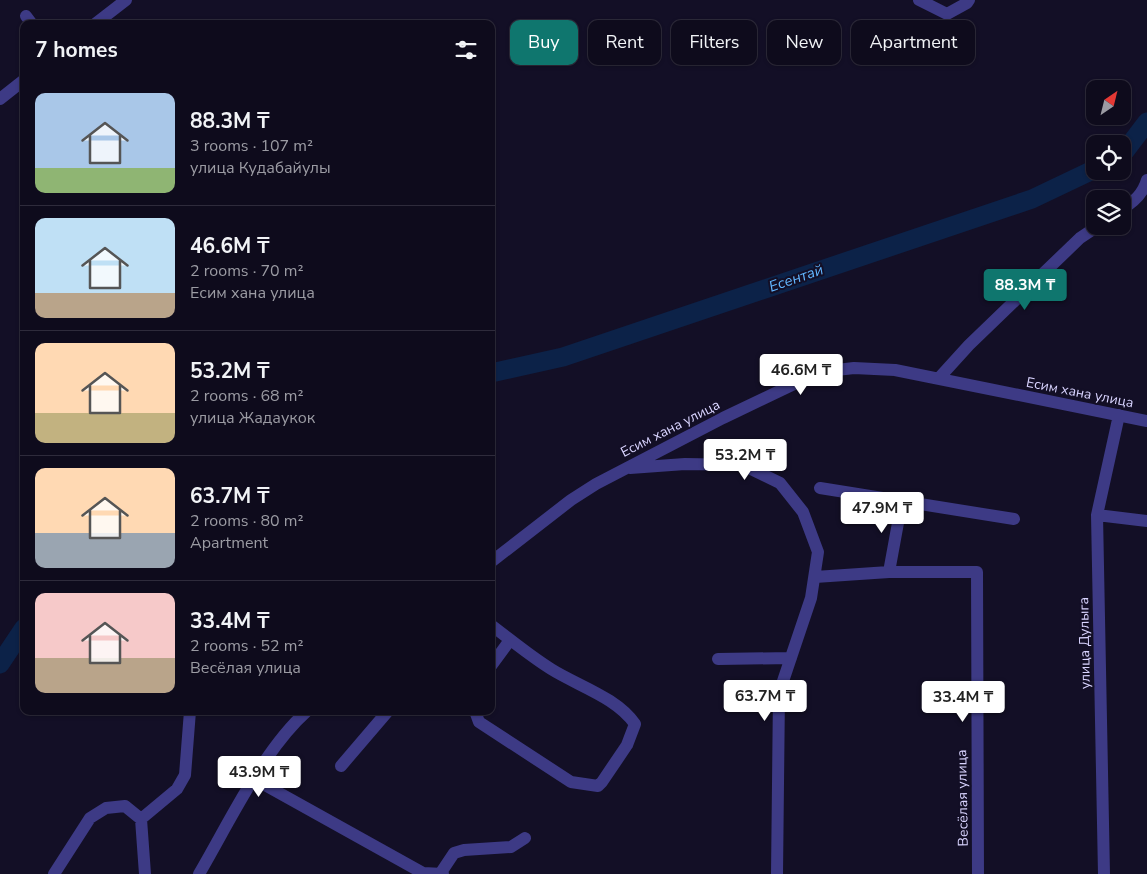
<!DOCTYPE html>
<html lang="en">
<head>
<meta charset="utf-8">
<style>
  body { margin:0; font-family:"Nunito Sans",sans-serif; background:#171425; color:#f1f3f6; height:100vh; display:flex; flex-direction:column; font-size:19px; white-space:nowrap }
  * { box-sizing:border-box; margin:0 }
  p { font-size:16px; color:#9b9ba3 }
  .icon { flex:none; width:28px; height:28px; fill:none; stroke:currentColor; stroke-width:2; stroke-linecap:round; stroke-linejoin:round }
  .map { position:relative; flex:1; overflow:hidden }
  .drawer { position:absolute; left:20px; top:20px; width:475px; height:695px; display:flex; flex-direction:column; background:#0e0b1c; border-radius:10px; box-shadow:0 1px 4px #0004,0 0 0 1px #2e2b3b }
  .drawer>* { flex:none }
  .top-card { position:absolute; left:510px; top:20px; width:475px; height:45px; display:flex; gap:10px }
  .needle { width:32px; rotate:35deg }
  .tools { position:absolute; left:1086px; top:80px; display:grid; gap:10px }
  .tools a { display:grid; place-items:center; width:45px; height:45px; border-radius:10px; background:#0e0b1c; box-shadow:0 1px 4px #0004,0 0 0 1px #2e2b3b; font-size:25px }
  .price { position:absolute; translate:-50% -42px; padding:0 11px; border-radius:5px; background:#fff; color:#222; font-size:16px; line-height:32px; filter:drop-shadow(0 1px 2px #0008) }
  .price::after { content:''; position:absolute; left:50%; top:30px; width:15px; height:11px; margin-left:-8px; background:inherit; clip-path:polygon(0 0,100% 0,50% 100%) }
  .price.current { background:#0f766e; color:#fff }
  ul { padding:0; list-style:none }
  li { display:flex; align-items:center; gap:15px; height:125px; padding:0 15px }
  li+li { border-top:1px solid #2e2b3b }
  li span { display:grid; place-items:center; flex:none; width:140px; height:100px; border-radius:10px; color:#555 }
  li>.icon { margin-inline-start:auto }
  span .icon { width:60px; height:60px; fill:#fffc; stroke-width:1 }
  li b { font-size:21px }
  h2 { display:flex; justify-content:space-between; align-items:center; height:60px; padding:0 15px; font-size:21px }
  .pill { padding:0 18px; border-radius:10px; background:#0e0b1c; box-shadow:0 1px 4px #0004,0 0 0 1px #2e2b3b; font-size:18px; line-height:45px }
  .pill.current { background:#0f766e; color:#fff }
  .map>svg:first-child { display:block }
</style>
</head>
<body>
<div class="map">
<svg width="1147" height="874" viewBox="0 0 1147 874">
  <rect width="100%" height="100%" fill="#130f26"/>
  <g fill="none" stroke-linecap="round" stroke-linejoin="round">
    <path stroke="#0c2248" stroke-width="19" d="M1122 155 1147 122
      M491 373 563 357 1032 199 1095 169
      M0 664 24 628"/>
    <path stroke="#3d3a85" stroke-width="12" d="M919 0 947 14 967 3 969 0
      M26 16 32 24
      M95 24 126 0
      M0 99 24 80
      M1122 209C1134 202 1143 194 1147 180
      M939 378 969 345 1080 238 1098 226
      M630 468 685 464 743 465 780 483 803 512 818 552 811 598 779 693 777 874
      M820 488 1014 519
      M1097 515 1147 521
      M491 562 571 500 596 484 723 418 819 372 854 368 895 370 1147 421
      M889 572 902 501
      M815 577 889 572H977L978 874
      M718 659 791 658
      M491 666 510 640
      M475 711 479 722 571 782 598 786 602 782 627 745 635 724C616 697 578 686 551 669 530 656 511 640 491 625
      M341 766 388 711
      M254 779 423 873 443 874
      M141 819 145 874
      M54 874 90 818 106 808 125 806 141 819 177 789 185 775 190 711
      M199 874C229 823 263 750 307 711
      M440 874 454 853 464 850 511 847 525 838
      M1104 874 1097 515 1119 415"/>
  </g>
  <g text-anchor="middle" stroke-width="4" stroke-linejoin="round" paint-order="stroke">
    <g font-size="14" fill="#d9d4ff" stroke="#130f26">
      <text transform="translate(1080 392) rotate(11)" y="5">Есим хана улица</text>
      <text transform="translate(670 428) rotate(-27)" y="5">Есим хана улица</text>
      <text transform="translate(1084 643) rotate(-91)" y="5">улица Дулыга</text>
      <text transform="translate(962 798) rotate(-91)" y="5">Весёлая улица</text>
    </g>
    <g font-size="15" font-style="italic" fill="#62b6ff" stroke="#130f26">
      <text transform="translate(796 278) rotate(-19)" y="5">Есентай</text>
    </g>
  </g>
</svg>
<div class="tools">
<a><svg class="needle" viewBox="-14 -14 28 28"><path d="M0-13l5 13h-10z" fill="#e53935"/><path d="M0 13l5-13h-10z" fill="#9b9ba3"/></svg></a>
<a><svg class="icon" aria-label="locate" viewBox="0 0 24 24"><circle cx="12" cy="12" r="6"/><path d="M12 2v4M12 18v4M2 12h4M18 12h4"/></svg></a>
<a><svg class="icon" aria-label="layers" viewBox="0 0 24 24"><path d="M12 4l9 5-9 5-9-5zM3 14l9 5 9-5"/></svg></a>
</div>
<b class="price current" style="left:1025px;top:311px">88.3M ₸</b>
<b class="price" style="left:801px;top:396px">46.6M ₸</b>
<b class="price" style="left:745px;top:481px">53.2M ₸</b>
<b class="price" style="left:882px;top:534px">47.9M ₸</b>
<b class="price" style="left:765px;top:722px">63.7M ₸</b>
<b class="price" style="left:963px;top:723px">33.4M ₸</b>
<b class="price" style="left:259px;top:798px">43.9M ₸</b>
<div class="top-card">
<a class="pill current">Buy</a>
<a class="pill">Rent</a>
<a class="pill">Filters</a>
<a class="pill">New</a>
<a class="pill">Apartment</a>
</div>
<section class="drawer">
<h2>7 homes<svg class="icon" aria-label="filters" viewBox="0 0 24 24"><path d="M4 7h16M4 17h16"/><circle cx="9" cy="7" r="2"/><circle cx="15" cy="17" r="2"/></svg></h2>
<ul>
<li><span style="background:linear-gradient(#a9c7e8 75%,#8fb573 0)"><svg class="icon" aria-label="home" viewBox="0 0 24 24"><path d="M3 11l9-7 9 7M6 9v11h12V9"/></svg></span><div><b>88.3M ₸</b><p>3 rooms · 107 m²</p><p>улица Кудабайулы</p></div></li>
<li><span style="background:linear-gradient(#bfe0f5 75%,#b9a48a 0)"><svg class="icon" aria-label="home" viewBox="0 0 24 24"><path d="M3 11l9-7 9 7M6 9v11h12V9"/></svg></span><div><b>46.6M ₸</b><p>2 rooms · 70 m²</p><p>Есим хана улица</p></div></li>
<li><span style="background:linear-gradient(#ffd9b3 70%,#c2b280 0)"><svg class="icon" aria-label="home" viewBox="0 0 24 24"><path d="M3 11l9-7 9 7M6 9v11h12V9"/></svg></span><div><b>53.2M ₸</b><p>2 rooms · 68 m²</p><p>улица Жадаукок</p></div></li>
<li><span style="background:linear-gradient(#ffd9b3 65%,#9aa5b1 0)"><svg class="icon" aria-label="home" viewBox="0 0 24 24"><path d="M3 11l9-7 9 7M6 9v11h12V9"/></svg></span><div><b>63.7M ₸</b><p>2 rooms · 80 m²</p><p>Apartment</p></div></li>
<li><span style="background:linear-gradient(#f6c9c9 65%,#b9a48a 0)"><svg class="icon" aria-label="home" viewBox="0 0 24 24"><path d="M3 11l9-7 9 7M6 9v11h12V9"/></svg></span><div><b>33.4M ₸</b><p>2 rooms · 52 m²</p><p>Весёлая улица</p></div></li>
</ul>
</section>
</div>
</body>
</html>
